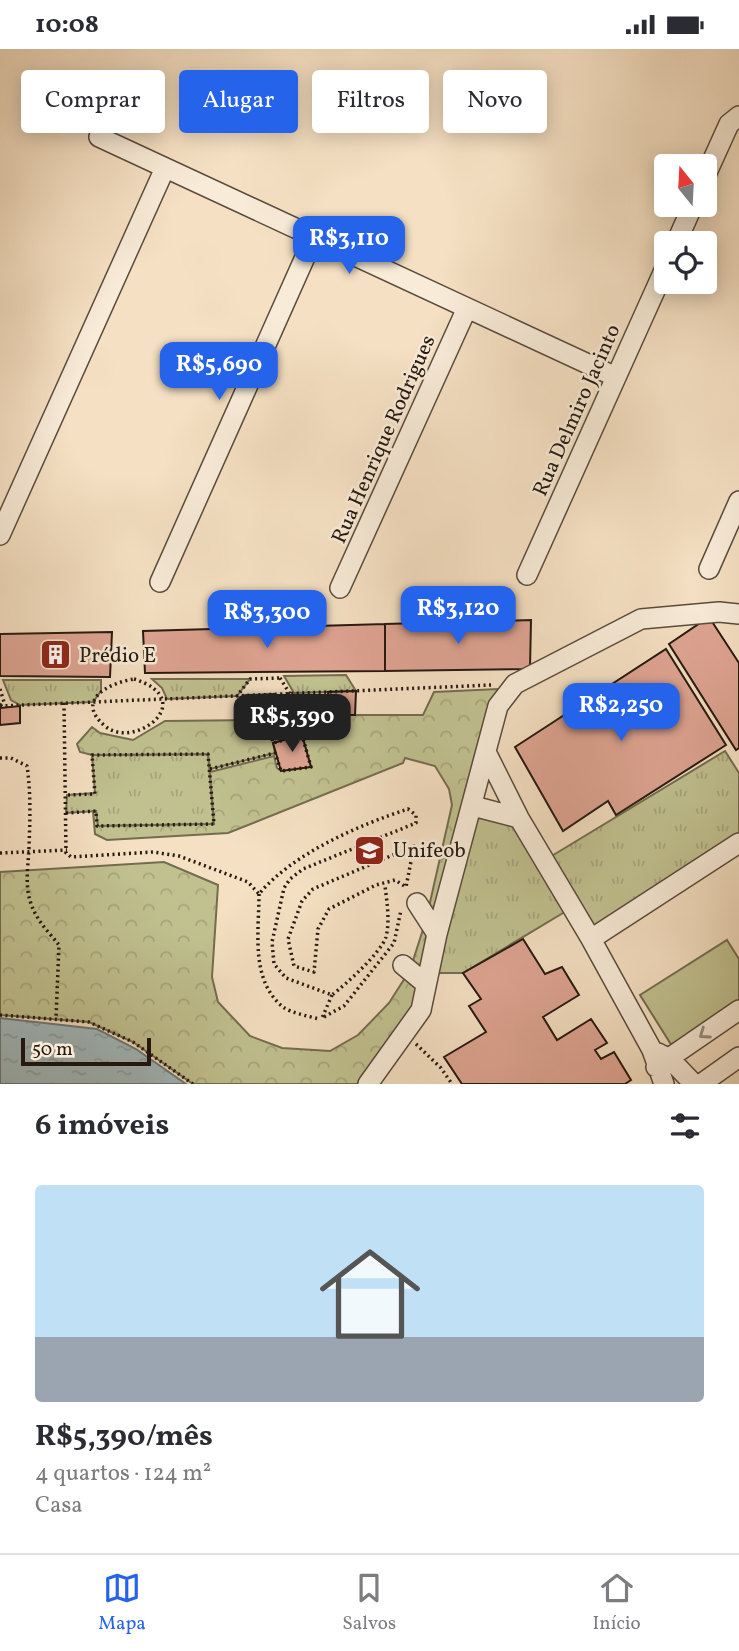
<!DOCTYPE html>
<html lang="pt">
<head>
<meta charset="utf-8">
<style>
  body { margin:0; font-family:Vollkorn,serif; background:#f2f2f3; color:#2b2b33; height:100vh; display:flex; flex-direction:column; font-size:26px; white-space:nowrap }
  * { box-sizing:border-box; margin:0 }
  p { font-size:23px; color:#7c7c81 }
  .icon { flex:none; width:38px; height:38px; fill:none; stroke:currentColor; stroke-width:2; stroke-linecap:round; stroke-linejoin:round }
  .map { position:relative; height:1035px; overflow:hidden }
  .side { display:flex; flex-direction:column; background:#fff; flex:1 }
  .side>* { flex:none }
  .guide { position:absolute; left:21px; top:21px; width:698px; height:63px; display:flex; gap:14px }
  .needle { width:46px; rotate:342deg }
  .tools { position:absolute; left:654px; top:105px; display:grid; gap:14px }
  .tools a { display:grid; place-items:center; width:63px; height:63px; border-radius:7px; background:#fff; box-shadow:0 4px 18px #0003; font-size:35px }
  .scale { position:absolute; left:21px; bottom:18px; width:130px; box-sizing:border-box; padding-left:7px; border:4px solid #251910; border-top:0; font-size:19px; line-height:24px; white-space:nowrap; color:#251910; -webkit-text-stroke:5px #f8ebd8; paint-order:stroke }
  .price { position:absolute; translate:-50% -60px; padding:0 16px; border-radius:14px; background:#2563eb; color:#fff; font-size:23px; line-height:46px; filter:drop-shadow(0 2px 4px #0008) }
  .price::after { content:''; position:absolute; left:50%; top:42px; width:21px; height:16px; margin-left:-10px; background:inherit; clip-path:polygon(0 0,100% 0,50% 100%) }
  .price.active { background:#222; color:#fff }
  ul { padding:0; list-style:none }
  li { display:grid; align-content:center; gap:14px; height:371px; padding:0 35px }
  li+li { border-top:2px solid #e1e1e2 }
  li span { display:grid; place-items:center; height:217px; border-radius:7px; color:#555 }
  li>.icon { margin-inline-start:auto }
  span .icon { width:126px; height:126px; fill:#fffc; stroke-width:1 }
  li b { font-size:30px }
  h2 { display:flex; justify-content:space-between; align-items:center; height:84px; padding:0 35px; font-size:30px }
  .tag { padding:0 24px; border-radius:7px; background:#fff; box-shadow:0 4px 18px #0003; font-size:24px; line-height:63px }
  .tag.active { background:#2563eb; color:#fff }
  .status { display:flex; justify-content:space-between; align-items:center; height:49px; padding:0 35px; background:#fff; direction:ltr }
  .status svg { height:19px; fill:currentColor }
  .dock { display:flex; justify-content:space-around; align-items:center; height:98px; border-top:2px solid #e1e1e2; background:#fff; font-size:19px; color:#7c7c81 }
  .dock a { display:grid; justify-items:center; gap:4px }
  .dock .active { color:#2563eb }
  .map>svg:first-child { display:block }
</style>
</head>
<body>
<div class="status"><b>10:08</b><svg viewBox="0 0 49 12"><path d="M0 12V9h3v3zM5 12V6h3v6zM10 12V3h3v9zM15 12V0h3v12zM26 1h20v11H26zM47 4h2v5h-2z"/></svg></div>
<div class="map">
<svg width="739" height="1035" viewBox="0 0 739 1035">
  <defs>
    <pattern id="grass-tufts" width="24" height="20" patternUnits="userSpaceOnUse" patternTransform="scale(1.75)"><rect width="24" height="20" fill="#c1c190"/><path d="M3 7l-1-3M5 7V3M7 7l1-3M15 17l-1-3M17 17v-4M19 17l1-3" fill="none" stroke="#a6a57b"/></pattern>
    <pattern id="forest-crowns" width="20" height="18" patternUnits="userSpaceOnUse" patternTransform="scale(1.75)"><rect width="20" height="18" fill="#c1c190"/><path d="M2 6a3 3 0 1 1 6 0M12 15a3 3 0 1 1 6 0" fill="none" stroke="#a6a57b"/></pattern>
    <pattern id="water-ripples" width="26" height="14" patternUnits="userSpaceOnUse" patternTransform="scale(1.75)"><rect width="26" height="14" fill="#a1babe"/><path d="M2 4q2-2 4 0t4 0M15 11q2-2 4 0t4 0" fill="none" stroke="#8a9fa2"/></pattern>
  </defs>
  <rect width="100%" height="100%" fill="#f5e0c3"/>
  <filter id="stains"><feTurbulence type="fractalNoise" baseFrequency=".00286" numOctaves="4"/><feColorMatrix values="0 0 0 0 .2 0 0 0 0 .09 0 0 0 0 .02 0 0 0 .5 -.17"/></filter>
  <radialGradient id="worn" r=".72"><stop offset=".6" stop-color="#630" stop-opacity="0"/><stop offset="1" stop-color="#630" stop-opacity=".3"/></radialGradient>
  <path fill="url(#grass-tufts)" stroke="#736d50" stroke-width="2" d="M346 626 356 642 294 644 284 627Z
    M152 630H250L237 647 167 650 162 639Z
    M3 631H101V642L93 653 20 656 11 651Z
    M725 702 739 724V790L592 882 550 808Z
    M208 705 214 775 97 777 96 762 66 764 67 746 95 744 92 706Z
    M476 765 517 775 568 861 463 924H435Z"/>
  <path fill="url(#forest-crowns)" stroke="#736d50" stroke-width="2" d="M498 640 490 657 414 958 358 1035H193L133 993 89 973 0 966V823L164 813 218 836 212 928 218 953 250 987 282 999 330 1002 358 986 389 954 410 921 426 871 452 756 449 740 435 717 405 709 403 714 228 784 107 791 95 785 93 762H96L98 777 214 775 210 723 274 707 277 719 281 722 311 718 302 687 273 694 275 704 210 720 208 705 92 706 80 703 77 695 92 678 100 684 133 691 165 672 268 671 331 666H423L434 643Z"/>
  <path fill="#c1c190" stroke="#736d50" stroke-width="2" d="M727 891 739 910V951L672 997 640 946Z"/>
  <path fill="url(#water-ripples)" stroke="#6f7a78" stroke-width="2" d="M0 969 97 980 136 1000 186 1035H0Z"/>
  <path fill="#dea492" stroke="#251910" stroke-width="2" d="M709 568 739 614V699L736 701 669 595Z
    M531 571 530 620 385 622V575Z
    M385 575V622L145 624 143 582Z
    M112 583 110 628 0 627V585Z
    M666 600 726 696 616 766 608 752 563 782 515 698Z
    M356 642 355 666H331L328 643Z
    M274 645 276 664H255L253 646Z
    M20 657V674L0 676V659Z
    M302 686 311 718 281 722 273 694Z
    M523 890 545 925 562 918 579 946 543 968 557 991 591 970 607 994 595 1001 601 1010 614 1003 631 1031 625 1035H462L444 1008 486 983 469 957 481 950 463 924Z"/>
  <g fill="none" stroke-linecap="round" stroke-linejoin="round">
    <defs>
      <path id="minor" d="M99 88 616 328
        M705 128 729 75 739 67
        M676 194 693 156
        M0 486 165 119
        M709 520 739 452
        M527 526 667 215
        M160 533 314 188
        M340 539 467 259
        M486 703 519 769 591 890 652 1001 664 1035
        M473 757 519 769
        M417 854 437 885
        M591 890 739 794
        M403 916 426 935
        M658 1004 670 1010 694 1035
        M656 1018 739 961
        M368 1035 421 961 437 885 498 657 515 635 641 570 719 563 739 565
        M701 1035 739 1008"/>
    </defs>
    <use href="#minor" stroke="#594b3d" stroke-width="22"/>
    <path stroke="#251910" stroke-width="3.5" stroke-dasharray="2 3.5" stroke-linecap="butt" d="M280 629 290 645 292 656 285 667C268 671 251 676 237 665V647L250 630Z
      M134 630C201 651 134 702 105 677 74 651 109 634 134 630Z
      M0 640 4 653 1 656
      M64 654 66 804 71 808 153 803 179 807 248 833 259 845C292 805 359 776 408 760L416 766V774L303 820 290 830 284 839 272 893 274 915 286 929 332 946C346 935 380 905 386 888 390 873 387 853 385 837
      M0 657 491 636
      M0 709H11L27 717C31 744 30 771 29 798 28 823 23 842 36 866 42 877 52 887 59 896L56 969
      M210 720 275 704 281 722 311 718 302 686 273 694 268 671
      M66 764 96 762 97 777 214 775 208 705 92 706 95 745 67 746
      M414 797 406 838 395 831 376 836 329 860 318 880 314 923 294 917 288 890 302 852 313 840Z
      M0 804 67 801
      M259 845C259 883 250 931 283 958 291 964 308 967 319 970
      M332 946 322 969 344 957 394 894 401 861
      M0 966 89 973 133 993 193 1035
      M416 995 441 1019 452 1035"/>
    <use href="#minor" stroke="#f8ebd8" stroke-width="19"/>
  </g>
  <defs><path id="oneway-chevron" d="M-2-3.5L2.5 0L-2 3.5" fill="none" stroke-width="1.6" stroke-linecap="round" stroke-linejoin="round" transform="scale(1.75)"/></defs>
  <use stroke="#998c7e" href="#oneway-chevron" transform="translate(704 985) rotate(145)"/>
  <defs>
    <symbol id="building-square" viewBox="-11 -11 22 22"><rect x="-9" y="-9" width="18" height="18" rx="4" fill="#8f2418" stroke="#f8ebd8"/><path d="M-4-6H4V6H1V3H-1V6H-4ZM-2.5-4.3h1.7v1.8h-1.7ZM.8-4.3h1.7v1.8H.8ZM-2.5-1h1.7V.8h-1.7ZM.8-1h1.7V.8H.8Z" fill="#fff"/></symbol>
    <symbol id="university-square" viewBox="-11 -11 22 22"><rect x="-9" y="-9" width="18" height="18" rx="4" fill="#8f2418" stroke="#f8ebd8"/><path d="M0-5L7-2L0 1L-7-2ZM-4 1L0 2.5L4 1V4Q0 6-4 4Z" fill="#fff"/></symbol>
  </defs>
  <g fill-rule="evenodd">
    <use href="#building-square" x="38" y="588" width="35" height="35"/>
    <use href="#university-square" x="352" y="784" width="35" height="35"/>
  </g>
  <g text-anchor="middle" stroke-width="5" stroke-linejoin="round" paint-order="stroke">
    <g font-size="21" fill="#251910" stroke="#f8ebd8">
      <text transform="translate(576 361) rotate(-66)" y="7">Rua Delmiro Jacinto</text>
      <text transform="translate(383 390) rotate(-66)" y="7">Rua Henrique Rodrigues</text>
    </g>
    <g font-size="21" fill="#251910" stroke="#f8ebd8" text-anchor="start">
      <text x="79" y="613">Prédio E</text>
      <text x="393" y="808">Unifeob</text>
    </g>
  </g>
  <rect width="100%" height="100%" filter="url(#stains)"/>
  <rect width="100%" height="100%" fill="url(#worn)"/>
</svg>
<div class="tools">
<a><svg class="needle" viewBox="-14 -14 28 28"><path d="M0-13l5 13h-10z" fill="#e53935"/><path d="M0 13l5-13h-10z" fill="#7c7c81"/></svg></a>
<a><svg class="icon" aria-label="locate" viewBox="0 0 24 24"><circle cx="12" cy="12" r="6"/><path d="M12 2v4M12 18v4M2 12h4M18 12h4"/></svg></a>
</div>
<div class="scale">50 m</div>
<b class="price" style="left:349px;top:227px">R$3,110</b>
<b class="price" style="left:219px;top:353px">R$5,690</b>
<b class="price" style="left:458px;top:597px">R$3,120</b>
<b class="price" style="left:267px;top:601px">R$3,300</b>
<b class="price" style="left:621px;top:694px">R$2,250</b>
<b class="price active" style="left:292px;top:705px">R$5,390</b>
<div class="guide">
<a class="tag">Comprar</a>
<a class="tag active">Alugar</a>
<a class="tag">Filtros</a>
<a class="tag">Novo</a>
</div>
</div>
<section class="side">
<h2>6 imóveis<svg class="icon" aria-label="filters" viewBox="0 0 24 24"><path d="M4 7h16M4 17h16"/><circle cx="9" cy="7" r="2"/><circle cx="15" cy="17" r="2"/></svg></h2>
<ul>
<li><span style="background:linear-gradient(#bfe0f5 70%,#9aa5b1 0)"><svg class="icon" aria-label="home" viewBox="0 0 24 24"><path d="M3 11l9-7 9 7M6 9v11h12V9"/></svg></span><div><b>R$5,390/mês</b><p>4 quartos · 124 m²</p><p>Casa</p></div></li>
</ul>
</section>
<nav class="dock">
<a class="active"><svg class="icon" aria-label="map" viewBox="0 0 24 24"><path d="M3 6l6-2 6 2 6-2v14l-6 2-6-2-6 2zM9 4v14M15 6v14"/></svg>Mapa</a>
<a><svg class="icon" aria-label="saved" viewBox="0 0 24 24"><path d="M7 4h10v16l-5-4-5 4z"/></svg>Salvos</a>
<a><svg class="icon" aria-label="home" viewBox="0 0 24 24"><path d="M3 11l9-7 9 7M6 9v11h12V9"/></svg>Início</a>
</nav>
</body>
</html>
